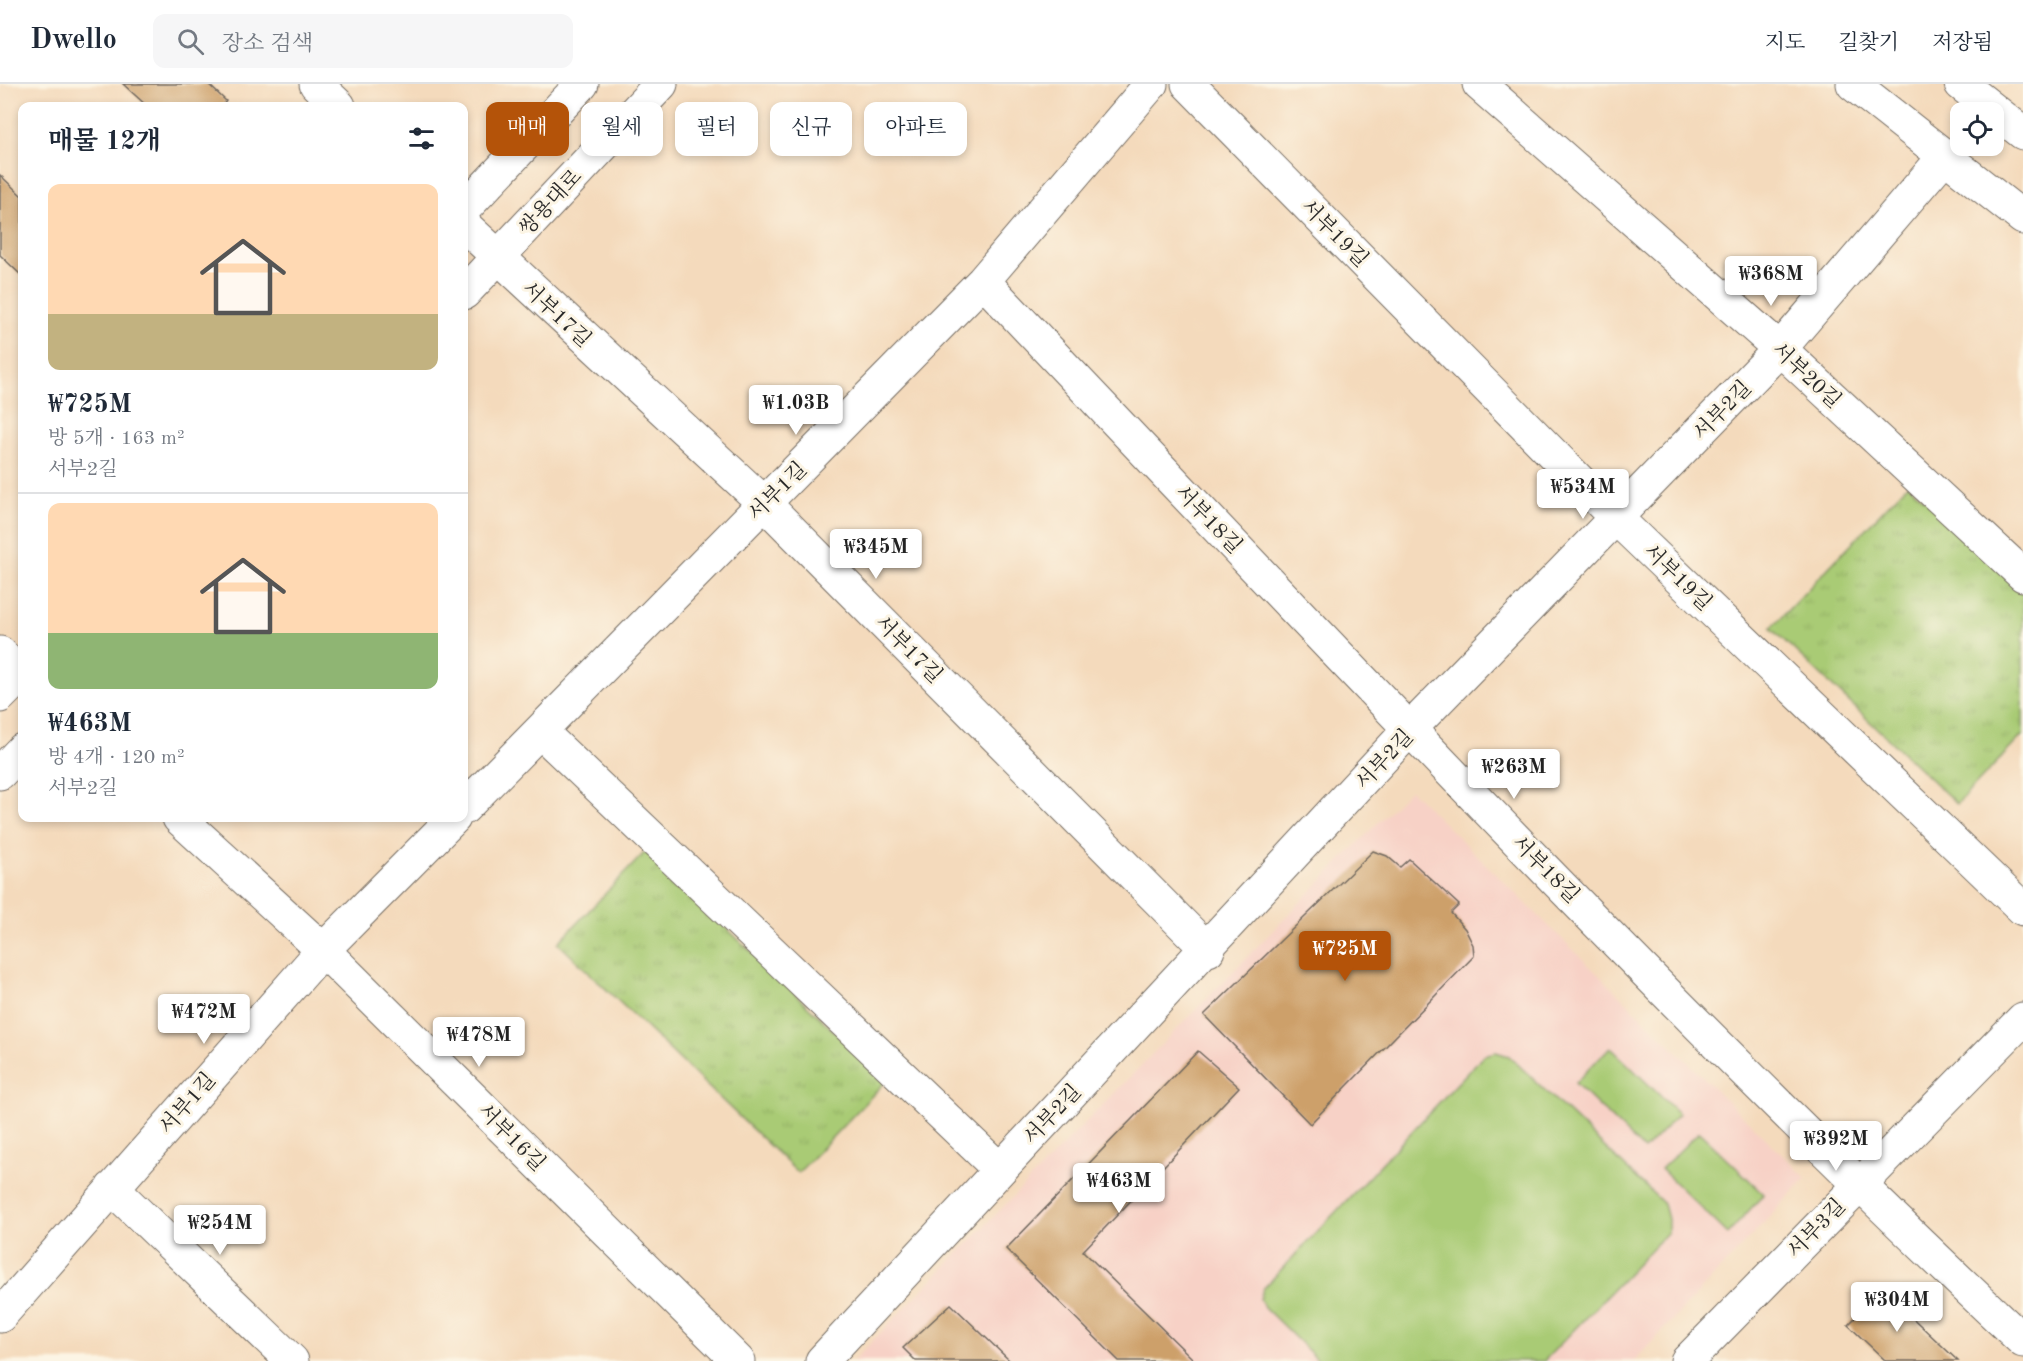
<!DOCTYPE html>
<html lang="ko">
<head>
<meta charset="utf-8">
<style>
  body { margin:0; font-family:"Old Standard TT","Noto Serif KR",serif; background:#f6f6f7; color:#1f2937; height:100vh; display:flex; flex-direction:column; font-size:22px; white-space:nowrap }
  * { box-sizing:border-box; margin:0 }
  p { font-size:20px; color:#747a83 }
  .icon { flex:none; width:33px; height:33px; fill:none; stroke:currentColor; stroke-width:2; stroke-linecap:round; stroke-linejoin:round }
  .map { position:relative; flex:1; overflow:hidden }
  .drawer { position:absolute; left:18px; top:18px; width:450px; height:720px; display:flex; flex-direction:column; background:#fff; border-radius:12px; box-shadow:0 3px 9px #0003 }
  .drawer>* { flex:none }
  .hud { position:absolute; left:486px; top:18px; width:570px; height:54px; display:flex; gap:12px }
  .fabs { position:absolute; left:1950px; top:18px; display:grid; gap:12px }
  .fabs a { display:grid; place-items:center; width:54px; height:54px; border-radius:12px; background:#fff; box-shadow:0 3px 9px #0003; font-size:30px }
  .price { position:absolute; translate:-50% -51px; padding:0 14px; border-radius:6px; background:#fff; color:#222; font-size:20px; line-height:39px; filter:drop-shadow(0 2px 3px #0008) }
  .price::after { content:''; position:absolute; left:50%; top:36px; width:18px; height:14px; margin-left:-9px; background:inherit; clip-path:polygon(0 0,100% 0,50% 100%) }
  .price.selected { background:#b45309; color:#fff }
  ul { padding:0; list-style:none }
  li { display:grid; align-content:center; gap:12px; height:318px; padding:0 30px }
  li+li { border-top:2px solid #e0e1e3 }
  li span { display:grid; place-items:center; height:186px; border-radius:12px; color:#555 }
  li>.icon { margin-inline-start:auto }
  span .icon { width:108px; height:108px; fill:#fffc; stroke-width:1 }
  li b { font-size:26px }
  h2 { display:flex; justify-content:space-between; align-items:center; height:72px; padding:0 30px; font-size:26px }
  .pill { padding:0 21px; border-radius:12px; background:#fff; box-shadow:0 3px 9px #0003; font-size:21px; line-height:54px }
  .pill.selected { background:#b45309; color:#fff }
  header { display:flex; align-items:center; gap:36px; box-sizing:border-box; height:84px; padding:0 30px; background:#fff; border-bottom:2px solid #e0e1e3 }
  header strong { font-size:28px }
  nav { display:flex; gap:33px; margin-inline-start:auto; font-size:21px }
  .search { width:420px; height:54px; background:#f6f6f7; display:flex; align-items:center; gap:15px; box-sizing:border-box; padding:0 21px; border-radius:12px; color:#747a83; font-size:22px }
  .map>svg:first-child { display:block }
</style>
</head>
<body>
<header>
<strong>Dwello</strong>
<div class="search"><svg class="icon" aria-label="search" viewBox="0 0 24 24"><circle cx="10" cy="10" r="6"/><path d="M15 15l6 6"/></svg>장소 검색</div>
<nav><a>지도</a><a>길찾기</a><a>저장됨</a></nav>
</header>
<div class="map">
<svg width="2023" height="1277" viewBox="0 0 2023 1277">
  <defs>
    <pattern id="grass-tufts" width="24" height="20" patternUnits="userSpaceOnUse" patternTransform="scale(1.5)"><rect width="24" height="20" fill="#a9cb74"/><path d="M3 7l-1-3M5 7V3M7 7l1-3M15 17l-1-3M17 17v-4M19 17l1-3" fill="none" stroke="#92ae65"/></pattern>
  </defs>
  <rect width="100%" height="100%" fill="#fcf5e5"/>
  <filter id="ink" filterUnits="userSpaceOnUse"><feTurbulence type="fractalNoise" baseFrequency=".0167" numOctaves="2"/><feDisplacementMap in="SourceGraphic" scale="12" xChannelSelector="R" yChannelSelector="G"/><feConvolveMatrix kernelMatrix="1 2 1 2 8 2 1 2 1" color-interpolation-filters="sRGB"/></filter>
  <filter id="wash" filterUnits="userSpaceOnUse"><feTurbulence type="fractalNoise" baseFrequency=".008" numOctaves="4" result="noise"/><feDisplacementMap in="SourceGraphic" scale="24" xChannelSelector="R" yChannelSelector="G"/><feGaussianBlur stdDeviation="1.35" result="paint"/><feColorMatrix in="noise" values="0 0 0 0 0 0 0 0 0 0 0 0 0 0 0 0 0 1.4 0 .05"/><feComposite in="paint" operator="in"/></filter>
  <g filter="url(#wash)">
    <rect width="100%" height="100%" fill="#f4dabc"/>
    <path fill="#f7d1c6" d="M1410 706 1806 1094 1634 1277H853Z"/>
    <path fill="url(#grass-tufts)" stroke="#6a7b50" stroke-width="1.5" d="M1908 400 2023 508V651L1957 720 1771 544Z
      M646 767 886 997 798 1089 558 859Z"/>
    <path fill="#a9cb74" stroke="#6a7b50" stroke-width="1.5" d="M1610 963 1679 1030 1644 1066 1575 999Z
      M1496 968 1509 972 1664 1120 1668 1135V1148L1544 1277H1319L1264 1223 1260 1215 1263 1205 1484 971Z
      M1699 1048 1764 1110 1728 1150 1661 1085Z"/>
    <g id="blocks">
      <path fill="#cda06b" d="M123 0H208L226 17 222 22H147Z
        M0 91 22 112V187L20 190 0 171Z
        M1373 767 1387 772 1400 783 1409 775 1459 821 1451 829 1465 845 1473 861 1474 872 1310 1040 1204 931Z
        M1198 967 1239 1003 1083 1167 1195 1277H1119L1006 1165Z
        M1883 1206 1958 1277H1886L1848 1241Z
        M951 1220 1010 1277H916L903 1264Z"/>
    </g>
  </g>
  <g filter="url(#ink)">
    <use href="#blocks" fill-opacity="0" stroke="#71685e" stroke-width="1.5"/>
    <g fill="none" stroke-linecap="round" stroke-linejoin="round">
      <defs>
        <path id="street" d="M316 0 339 22
          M1188 0 1616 434 2023 825
          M1479 0 1780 265 2023 491
          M464 141 765 420 1208 866
          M983 197C1324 556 1662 918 2023 1257
          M0 569 22 591
          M540 647 999 1085
          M464 724 983 197 1151 0
          M179 734 323 866 738 1277
          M112 1104 292 1277
          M0 1232 323 866 454 734
          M822 1277 1409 646 1780 265 1945 72
          M1687 1277 2023 935"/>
        <path id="secondary" d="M1853 0 2023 134
          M1961 0 2023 49
          M464 125 582 0
          M464 209 661 0
          M0 612 22 590
          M0 689 22 666"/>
      </defs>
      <use href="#street" stroke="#71685e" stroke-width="35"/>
      <use href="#secondary" stroke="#71685e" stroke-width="35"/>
      <use href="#street" stroke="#fff" stroke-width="33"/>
      <use href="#secondary" stroke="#fff" stroke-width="33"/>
    </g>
  </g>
  <g text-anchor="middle" stroke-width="6" stroke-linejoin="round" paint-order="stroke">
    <g font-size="21" fill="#2b2b2b" stroke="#fcf5e5">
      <text transform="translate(550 118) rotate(-47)" y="7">쌍용대로</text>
      <text transform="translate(1335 149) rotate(45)" y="7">서부19길</text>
      <text transform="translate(557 230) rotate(43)" y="7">서부17길</text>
      <text transform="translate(1807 291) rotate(43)" y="7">서부20길</text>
      <text transform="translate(1722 326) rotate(-46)" y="7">서부2길</text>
      <text transform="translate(777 407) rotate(-45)" y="7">서부1길</text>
      <text transform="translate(1209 435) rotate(46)" y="7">서부18길</text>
      <text transform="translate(1678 493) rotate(44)" y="7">서부19길</text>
      <text transform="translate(909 565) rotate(45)" y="7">서부17길</text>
      <text transform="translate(1384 675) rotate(-47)" y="7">서부2길</text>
      <text transform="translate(1546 785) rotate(45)" y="7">서부18길</text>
      <text transform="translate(187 1019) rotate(-49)" y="7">서부1길</text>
      <text transform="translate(1052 1030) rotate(-47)" y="7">서부2길</text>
      <text transform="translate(512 1053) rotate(45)" y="7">서부16길</text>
      <text transform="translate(1816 1144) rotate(-46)" y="7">서부3길</text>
    </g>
  </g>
</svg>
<div class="fabs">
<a><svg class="icon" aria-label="locate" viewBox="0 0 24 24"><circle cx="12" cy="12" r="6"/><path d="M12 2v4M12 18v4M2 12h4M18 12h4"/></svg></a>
</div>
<b class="price" style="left:1771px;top:223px">₩368M</b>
<b class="price" style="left:796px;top:352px">₩1.03B</b>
<b class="price" style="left:1583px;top:436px">₩534M</b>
<b class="price" style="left:876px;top:496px">₩345M</b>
<b class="price" style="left:1514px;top:716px">₩263M</b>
<b class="price selected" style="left:1345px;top:898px">₩725M</b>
<b class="price" style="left:204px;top:961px">₩472M</b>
<b class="price" style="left:479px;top:984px">₩478M</b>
<b class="price" style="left:1836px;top:1088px">₩392M</b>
<b class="price" style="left:1119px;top:1130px">₩463M</b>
<b class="price" style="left:220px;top:1172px">₩254M</b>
<b class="price" style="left:1897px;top:1249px">₩304M</b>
<div class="hud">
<a class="pill selected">매매</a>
<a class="pill">월세</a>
<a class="pill">필터</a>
<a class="pill">신규</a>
<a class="pill">아파트</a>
</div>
<section class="drawer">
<h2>매물 12개<svg class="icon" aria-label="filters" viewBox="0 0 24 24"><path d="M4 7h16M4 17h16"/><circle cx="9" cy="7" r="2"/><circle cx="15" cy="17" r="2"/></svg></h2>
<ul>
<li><span style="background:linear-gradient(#ffd9b3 70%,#c2b280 0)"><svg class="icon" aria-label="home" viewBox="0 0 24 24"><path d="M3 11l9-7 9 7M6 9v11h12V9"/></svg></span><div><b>₩725M</b><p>방 5개 · 163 m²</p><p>서부2길</p></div></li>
<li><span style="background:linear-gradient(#ffd9b3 70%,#8fb573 0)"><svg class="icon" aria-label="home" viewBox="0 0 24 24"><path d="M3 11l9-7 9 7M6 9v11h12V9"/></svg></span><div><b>₩463M</b><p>방 4개 · 120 m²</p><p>서부2길</p></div></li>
</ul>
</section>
</div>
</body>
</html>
